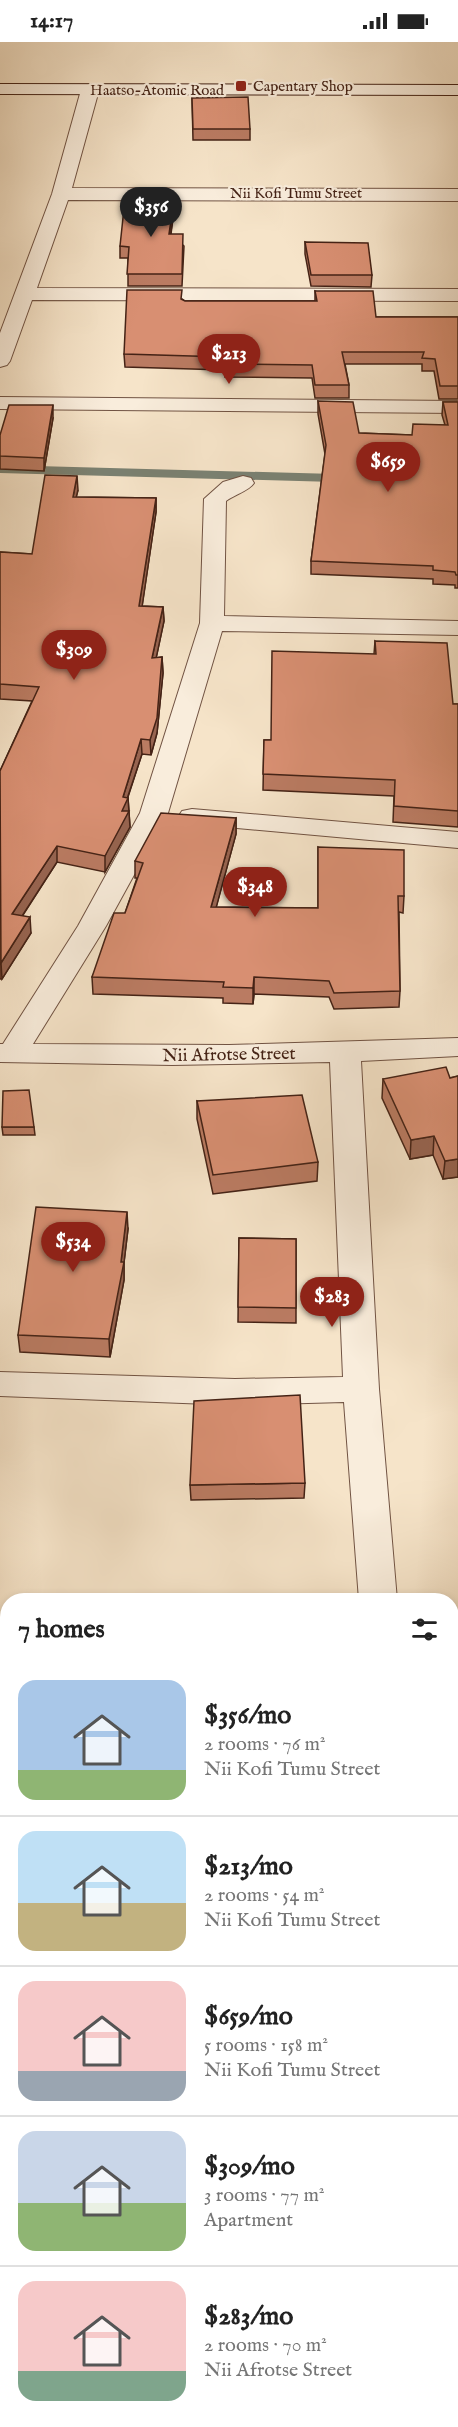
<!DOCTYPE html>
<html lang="en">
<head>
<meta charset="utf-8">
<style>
  body { margin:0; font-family:"IM FELL English",serif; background:#f6f6f6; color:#222; height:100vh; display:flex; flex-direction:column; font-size:22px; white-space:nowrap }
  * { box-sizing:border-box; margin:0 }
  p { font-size:20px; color:#767676 }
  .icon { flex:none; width:33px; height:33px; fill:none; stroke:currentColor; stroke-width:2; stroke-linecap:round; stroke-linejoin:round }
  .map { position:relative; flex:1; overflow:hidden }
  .sheet { position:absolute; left:0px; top:1551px; width:459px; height:834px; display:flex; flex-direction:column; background:#fff; border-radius:24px 24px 0 0; box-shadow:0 3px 9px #0003 }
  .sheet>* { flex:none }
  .price { position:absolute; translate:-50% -51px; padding:0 14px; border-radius:21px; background:#8f2418; color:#fff; font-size:20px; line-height:39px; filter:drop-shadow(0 2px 3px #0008) }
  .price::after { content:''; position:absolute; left:50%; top:36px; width:18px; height:14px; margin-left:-9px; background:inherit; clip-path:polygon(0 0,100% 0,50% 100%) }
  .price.on { background:#222; color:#fff }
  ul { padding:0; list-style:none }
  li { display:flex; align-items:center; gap:18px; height:150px; padding:0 18px }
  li+li { border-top:2px solid #e0e0e0 }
  li span { display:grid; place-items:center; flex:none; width:168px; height:120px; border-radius:18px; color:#555 }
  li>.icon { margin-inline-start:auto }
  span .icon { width:72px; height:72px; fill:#fffc; stroke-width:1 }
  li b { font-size:26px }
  h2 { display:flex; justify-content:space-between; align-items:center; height:72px; padding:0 18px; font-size:26px }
  .status { display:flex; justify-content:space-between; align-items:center; height:42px; padding:0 30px; background:#fff; direction:ltr }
  .status svg { height:16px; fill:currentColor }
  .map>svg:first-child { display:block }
</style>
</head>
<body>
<div class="status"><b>14:17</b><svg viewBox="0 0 49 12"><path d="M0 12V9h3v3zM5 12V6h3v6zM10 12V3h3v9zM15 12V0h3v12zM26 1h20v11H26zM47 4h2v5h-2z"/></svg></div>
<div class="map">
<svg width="458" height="2385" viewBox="0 0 458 2385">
  <rect width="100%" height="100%" fill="#f6e4c9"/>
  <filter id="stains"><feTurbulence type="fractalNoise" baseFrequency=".00333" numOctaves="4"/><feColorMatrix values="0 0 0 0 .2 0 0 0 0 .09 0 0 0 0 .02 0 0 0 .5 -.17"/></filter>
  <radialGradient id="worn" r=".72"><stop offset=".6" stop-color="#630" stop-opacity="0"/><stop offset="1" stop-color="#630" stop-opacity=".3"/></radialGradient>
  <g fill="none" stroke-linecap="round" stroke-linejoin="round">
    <path stroke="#7a8172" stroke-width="8" d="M0 427 335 436"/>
    <defs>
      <path id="street" d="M90 43 96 44 99 48 72 146 458 147V159L68 158 37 246 458 247V259L32 258 10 319 7 323 0 325V291L52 152 81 48 84 44Z
        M0 355 458 359V371L0 367Z
        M243 434 251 436 254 441C250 448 234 453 226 459L224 574 458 579V593L222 589 168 771 106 884 33 1002 229 1003 458 996V1014L361 1019 379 1347 397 1558H359L344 1360 235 1363 0 1354V1330L235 1337 343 1335 330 1020 172 1023 0 1020V1002H3L78 884 140 771 200 581 204 457 223 440Z
        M192 767 458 790V806L182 781 178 775 182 769Z
        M0 2061H8V2103H0Z
        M452 2128 458 2129V2173L452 2171Z"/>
      <path id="secondary" d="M0 42 458 43V53L0 52Z"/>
    </defs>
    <use href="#street" stroke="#715343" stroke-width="2"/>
    <use href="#secondary" stroke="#452316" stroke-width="2"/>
    <use href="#street" fill="#f9eddc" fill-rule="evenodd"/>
    <use href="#secondary" fill="#f9eddc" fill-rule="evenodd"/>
  </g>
  <path fill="#ba7b62" stroke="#452316" stroke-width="1.5" d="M192 56 250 87V98H193Z
    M174 158V169L171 192 184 204 182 244H128V216H120V204Z
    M305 200 372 233 371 245 311 244 305 212Z
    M315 249 376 275H458V357H439L434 329H422V322H345L349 343V356H315L312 336 225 335V328L125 325 124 312 182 257 185 259H315Z
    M318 359 359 391 412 393 445 383 442 373 443 360H458V546H455V543L433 542V537L311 532V519L325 412 318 372Z
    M53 376 44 429 0 427V393Z
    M78 448 76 455 156 456V470L142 564 163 565 164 579 156 616 162 615 163 631 157 691 151 713 142 712 128 755 130 785 105 830 57 820 23 873 31 891 2 937H0V729L32 659 0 657V510L32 512Z
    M375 599 453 662H458V785L393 780 394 754 263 748 264 698H271L374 612Z
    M236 776V792L216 865 318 866V805L404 854 403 871 399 870 400 949 399 965 334 967 329 955 254 952 253 962 223 961V956L93 952 92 935 125 871 137 836H135V819Z
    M458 1034V1135L443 1137 433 1113 410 1117 382 1056 383 1037 450 1036Z
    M197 1059 318 1120 317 1139 213 1152 197 1077Z
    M2 1085H34L35 1093H3Z
    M128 1187 124 1220V1238L110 1315 20 1310 18 1293Z
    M239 1196 296 1197V1281L238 1280Z
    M305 1441 304 1456 191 1458 190 1443Z
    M452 1893 458 1894V2064H452Z"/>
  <path fill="#976450" stroke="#452316" stroke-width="1.5" d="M174 158V169L169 203V192Z
    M53 363V376L44 429V416Z
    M77 434 78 448 73 469V455Z
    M156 456V470L140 579 139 564Z
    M163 565 164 579 153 631 152 616Z
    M162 615 163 631 157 691 151 713 150 698Z
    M141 697 142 712 127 757 128 756 130 785 105 830V814L122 769 123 755Z
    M236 776V792L212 881 211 865Z
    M57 804V820L13 888 12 872Z
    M30 875 31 891 2 937 1 921Z
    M254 935V952L253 962V946Z
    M434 1094 433 1113 410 1117 411 1098Z
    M458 1117V1135L443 1137 445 1119Z
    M127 1170 128 1187 124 1221V1238L110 1315 109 1297 121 1220Z"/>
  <path fill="#d88f72" stroke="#452316" stroke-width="1.5" d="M248 55 250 87H193L192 56Z
    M125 157 174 158 169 192H183L182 232H127L129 205 120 204Z
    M305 200 368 201 372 233H311Z
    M127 248H182L181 257 185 259H317L315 249H373L376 275H458V344H440L435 317 422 316 424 310H342L349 343H315L312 323 225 322V315L124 312Z
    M318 359 353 360 359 391 412 393 413 382 448 383 443 360H458V533H456L455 530 433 528V524L311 519 326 403Z
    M9 363H53L44 416 0 414V393Z
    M45 433 77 434 73 455 156 456 139 564 163 565 152 616 162 615 157 676 150 698 141 697 123 755 128 756 122 769H129L105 814 57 804 12 872 30 875 1 921 0 729 39 645 0 642V510L32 512Z
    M375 599 447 601 453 662H458V769L394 764 395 738 263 732 264 698H271L272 609 376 612Z
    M161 771 236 776 211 865 318 866V805L404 808V854H398L400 949 334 951 329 939 254 935 253 946 223 945 224 940 92 935 114 871H125L143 821 135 819Z
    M446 1025 450 1036 458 1034V1117L445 1119 434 1094 411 1098 383 1037Z
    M29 1048 34 1085H2L3 1049Z
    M302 1053 318 1120 213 1133 197 1059Z
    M36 1165 127 1170 121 1220H124L109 1297 18 1293Z
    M239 1196 296 1197V1266L238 1265Z
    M300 1353 305 1441 190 1443 194 1359Z
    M452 1893 458 1894V2047L452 2046Z"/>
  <rect fill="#8f2418" stroke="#f9eddc" stroke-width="2" x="235" y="38" width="12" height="12" rx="3"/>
  <g text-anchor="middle" stroke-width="4.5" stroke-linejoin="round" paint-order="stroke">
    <g font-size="15" fill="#452316" stroke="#f9eddc" text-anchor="start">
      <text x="253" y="49">Capentary Shop</text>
    </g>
    <g font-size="15" fill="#452316" stroke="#f9eddc">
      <text x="157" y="53">Haatso-Atomic Road</text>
      <text x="296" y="156">Nii Kofi Tumu Street</text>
    </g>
    <g font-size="18" fill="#452316" stroke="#f9eddc">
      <text transform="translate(229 1012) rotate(-1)" y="6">Nii Afrotse Street</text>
    </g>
  </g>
  <rect width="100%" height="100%" filter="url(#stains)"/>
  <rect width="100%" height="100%" fill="url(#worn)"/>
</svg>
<b class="price on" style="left:151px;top:196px">$356</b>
<b class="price" style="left:229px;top:343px">$213</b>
<b class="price" style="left:388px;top:451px">$659</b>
<b class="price" style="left:74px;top:639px">$309</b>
<b class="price" style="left:255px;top:876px">$348</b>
<b class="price" style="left:73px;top:1231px">$534</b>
<b class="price" style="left:332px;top:1286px">$283</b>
<section class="sheet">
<h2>7 homes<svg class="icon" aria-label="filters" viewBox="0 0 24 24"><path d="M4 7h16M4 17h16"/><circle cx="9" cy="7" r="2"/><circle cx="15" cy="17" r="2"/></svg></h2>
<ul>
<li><span style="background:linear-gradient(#a9c7e8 75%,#8fb573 0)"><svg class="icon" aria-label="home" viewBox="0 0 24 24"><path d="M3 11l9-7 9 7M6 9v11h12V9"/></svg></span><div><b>$356/mo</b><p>2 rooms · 76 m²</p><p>Nii Kofi Tumu Street</p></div></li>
<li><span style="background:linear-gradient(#bfe0f5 60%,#c2b280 0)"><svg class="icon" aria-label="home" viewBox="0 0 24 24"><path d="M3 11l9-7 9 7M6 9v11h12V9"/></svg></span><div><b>$213/mo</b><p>2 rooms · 54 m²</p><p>Nii Kofi Tumu Street</p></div></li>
<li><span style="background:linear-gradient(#f6c9c9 75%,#9aa5b1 0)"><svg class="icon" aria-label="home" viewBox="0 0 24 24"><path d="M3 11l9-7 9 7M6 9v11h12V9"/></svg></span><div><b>$659/mo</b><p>5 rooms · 158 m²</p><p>Nii Kofi Tumu Street</p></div></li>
<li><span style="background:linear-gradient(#c9d6e8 60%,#8fb573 0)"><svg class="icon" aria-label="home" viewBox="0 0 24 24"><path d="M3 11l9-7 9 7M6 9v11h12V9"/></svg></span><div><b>$309/mo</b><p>3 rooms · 77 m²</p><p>Apartment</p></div></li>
<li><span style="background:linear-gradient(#f6c9c9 75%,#7fa58c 0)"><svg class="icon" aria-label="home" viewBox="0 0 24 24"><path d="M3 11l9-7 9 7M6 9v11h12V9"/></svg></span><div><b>$283/mo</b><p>2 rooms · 70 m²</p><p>Nii Afrotse Street</p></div></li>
</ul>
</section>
</div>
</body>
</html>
